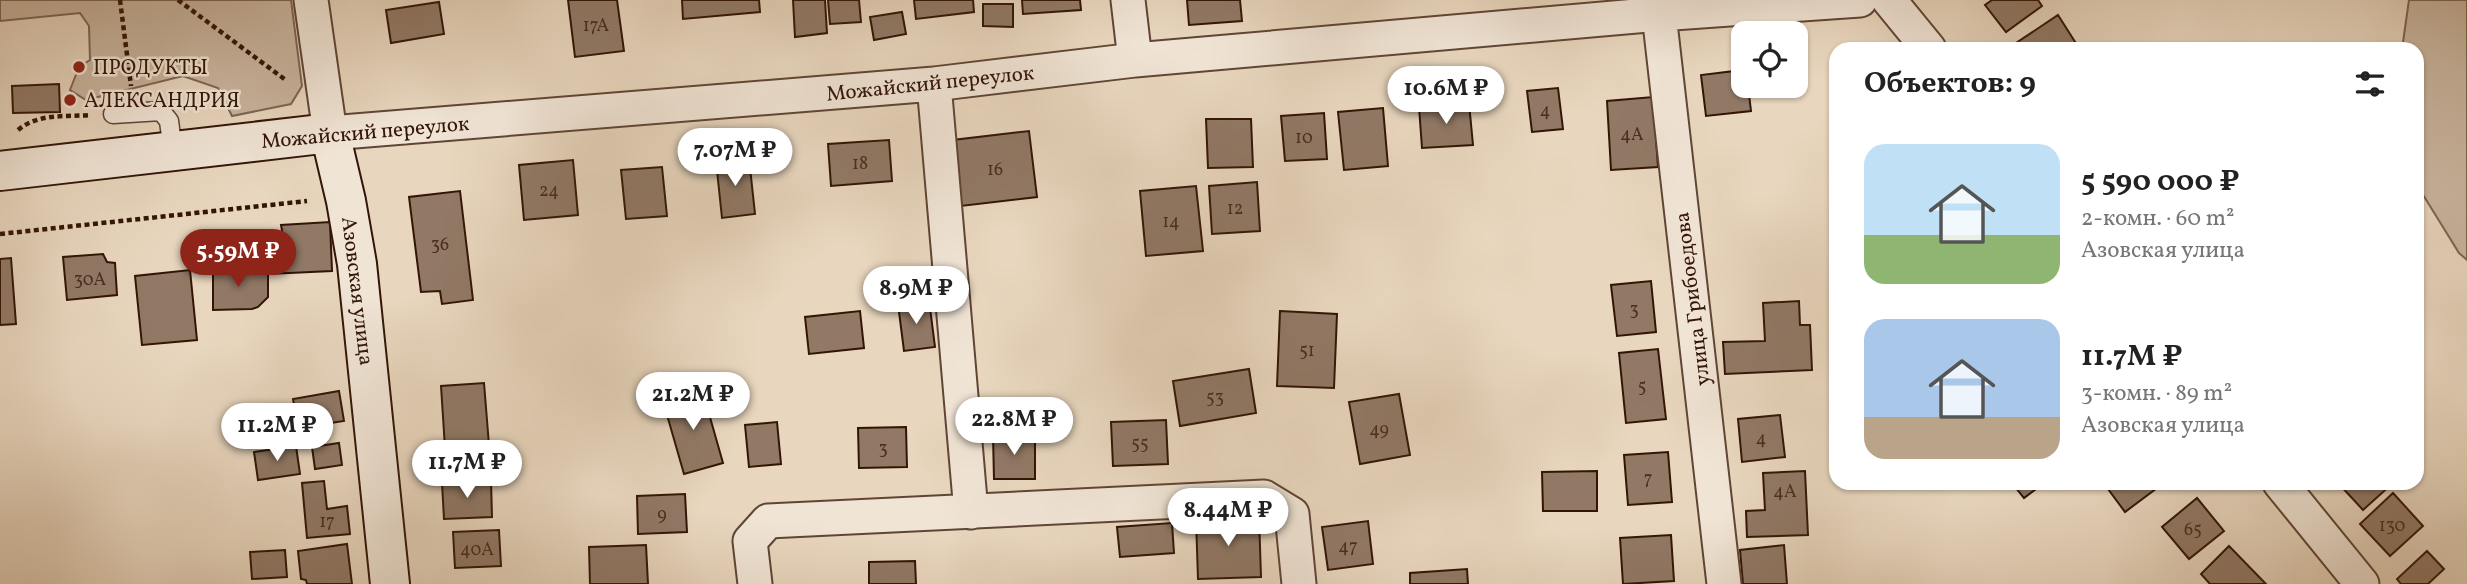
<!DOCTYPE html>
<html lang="ru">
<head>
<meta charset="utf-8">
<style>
  body { margin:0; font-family:Vollkorn,serif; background:#f2f2f2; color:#222; height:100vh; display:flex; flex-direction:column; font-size:26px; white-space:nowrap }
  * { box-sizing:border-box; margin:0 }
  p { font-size:23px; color:#767676 }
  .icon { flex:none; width:38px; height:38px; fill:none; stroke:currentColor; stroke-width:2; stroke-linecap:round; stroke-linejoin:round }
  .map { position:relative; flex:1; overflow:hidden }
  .side { position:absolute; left:1829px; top:42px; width:595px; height:448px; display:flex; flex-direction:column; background:#fff; border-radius:21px; box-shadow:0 2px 5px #0004 }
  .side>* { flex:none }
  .controls { position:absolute; left:1731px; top:21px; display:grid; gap:14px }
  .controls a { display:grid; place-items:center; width:77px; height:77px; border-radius:14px; background:#fff; box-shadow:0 2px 5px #0004; font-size:35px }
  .price { position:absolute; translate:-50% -60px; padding:0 16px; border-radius:24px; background:#fff; color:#222; font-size:23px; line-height:46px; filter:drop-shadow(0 2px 4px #0008) }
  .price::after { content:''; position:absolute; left:50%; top:42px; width:21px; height:16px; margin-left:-10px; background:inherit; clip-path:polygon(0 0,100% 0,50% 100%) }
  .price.on { background:#8f2418; color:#fff }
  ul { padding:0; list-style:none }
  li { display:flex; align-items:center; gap:21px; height:175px; padding:0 35px }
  li span { display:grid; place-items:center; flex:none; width:196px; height:140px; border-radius:21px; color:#555 }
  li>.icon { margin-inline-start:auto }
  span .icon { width:84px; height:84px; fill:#fffc; stroke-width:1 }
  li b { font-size:30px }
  h2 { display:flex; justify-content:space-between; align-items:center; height:84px; padding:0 35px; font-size:30px }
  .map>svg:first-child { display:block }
</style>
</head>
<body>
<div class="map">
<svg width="2467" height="584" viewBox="0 0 2467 584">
  <rect width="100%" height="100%" fill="#e8d6be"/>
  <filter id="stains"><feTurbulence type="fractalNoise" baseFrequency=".00286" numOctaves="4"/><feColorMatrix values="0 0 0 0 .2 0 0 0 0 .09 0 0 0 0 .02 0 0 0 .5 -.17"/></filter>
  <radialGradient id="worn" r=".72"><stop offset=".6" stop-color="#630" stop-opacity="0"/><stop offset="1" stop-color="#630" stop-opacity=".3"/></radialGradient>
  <path fill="#c9b59f" stroke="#7e6553" stroke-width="2" d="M0 0H291L302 86 291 104 232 116 218 88 183 76 86 100 70 90 79 67 90 60 89 26 80 13 0 21Z
    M2409 0H2467V260L2459 253 2417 185V49H2402Z"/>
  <path fill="#917966" stroke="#331507" stroke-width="2" d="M568 0H617L624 51 575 57Z
    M682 0H759L760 12 683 19Z
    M793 0H825L827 33 795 37Z
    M828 0H859L861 22 830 24Z
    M914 0H973L974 12 916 19Z
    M1022 0H1080L1081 10 1023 14Z
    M1187 0H1240L1242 21 1189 25Z
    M1992 0H2038L2042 6 2006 32 1985 5Z
    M439 2 444 34 391 43 386 10Z
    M983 4H1013V27L983 26Z
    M902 12 906 34 874 40 870 17Z
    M2058 15 2079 48 2077 49H2007Z
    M1743 70V86H1748L1751 111 1706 116 1701 75Z
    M59 84 60 112 13 113 12 86Z
    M1558 88 1563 129 1532 132 1527 91Z
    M1653 97 1658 167 1611 170 1607 101Z
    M1469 103 1473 145 1422 148 1419 107Z
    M1383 108 1388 166 1344 170 1338 112Z
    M1324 113 1327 159 1285 161 1281 116Z
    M1206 119H1251L1253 167 1208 168Z
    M1029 131 1037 197 961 206 953 140Z
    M889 140 892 181 831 186 828 144Z
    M749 158 755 214 722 218 716 161Z
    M573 160 578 215 524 220 519 165Z
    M662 167 667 216 626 219 621 170Z
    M1257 182 1260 231 1212 234 1209 186Z
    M1196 186 1203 251 1146 256 1140 191Z
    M460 191 473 300 442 304 440 291 421 292 409 197Z
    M330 222 332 271 268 274 270 248 285 247 281 225Z
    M103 254 107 262 115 263 117 295 67 300 63 257Z
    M11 258 16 324 0 325V259Z
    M213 268 245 269 244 274H268V297L258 307 252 309 213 310Z
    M190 270 197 340 142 345 135 276Z
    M1651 281 1656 332 1617 336 1611 285Z
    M929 300 935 347 904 351 898 304Z
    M1799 301 1800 325H1810L1812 370 1725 374 1723 342 1765 341 1763 303Z
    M860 311 864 348 809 354 805 317Z
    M1280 311 1337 314 1334 388 1277 386Z
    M1658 349 1666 419 1626 423 1619 353Z
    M1249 369 1256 413 1180 426 1173 381Z
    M484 383 489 445 445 448 441 386Z
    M702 389 723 463 684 474 663 401Z
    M339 391 344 421 298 428 293 399Z
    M1399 394 1410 455 1360 464 1349 402Z
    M1780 415 1785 457 1742 462 1738 419Z
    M1166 420 1168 464 1113 466 1111 422Z
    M777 422 781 464 749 467 745 425Z
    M906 427 907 467 859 468 858 428Z
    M1035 435V479H994L993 436Z
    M339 443 342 465 315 469 312 447Z
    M296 446 300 474 258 480 254 452Z
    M1668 452 1672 502 1628 505 1624 455Z
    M1597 471V511H1543L1542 472Z
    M1805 471 1808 535 1747 537 1746 511 1765 510 1763 473Z
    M324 481 327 509 347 506 350 534 307 538 302 483Z
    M491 481 492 517 444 519 442 483Z
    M2012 483H2044L2024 498Z
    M2116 483H2153L2157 488 2125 512 2108 489Z
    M2338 483H2393L2363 510Z
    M2393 493 2423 526 2390 556 2360 524Z
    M685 494 687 532 638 534 637 496Z
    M2197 498 2224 531 2189 559 2162 527Z
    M1259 517 1261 577 1198 579 1196 519Z
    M1368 521 1373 564 1328 570 1322 527Z
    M1172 523 1174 553 1120 557 1117 527Z
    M499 530 501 566 455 568 453 532Z
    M1671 535 1674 581 1623 584 1620 538Z
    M347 544 352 584H307L306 580 301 579 298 551Z
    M646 545 648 584H590L589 547Z
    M1784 545 1787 584H1743L1740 550Z
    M2229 546 2266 584H2210L2201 574Z
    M285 550 287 577 252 579 250 552Z
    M2427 551 2444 569 2428 584H2401L2397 579Z
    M915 561 916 584H869V562Z
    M1467 569 1468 584H1410V573Z"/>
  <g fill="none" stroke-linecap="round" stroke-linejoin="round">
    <defs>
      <path id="lane" d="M113 114 161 111 169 121 173 151"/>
      <path id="street" d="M311 0 330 133 934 84 1135 60 1659 14 1860 0
        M1128 0 1135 60
        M1889 0 1929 49
        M1659 14 1724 584
        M934 84 971 512
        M2280 483 2362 584
        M755 584 750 541 768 521 1264 497 1292 514 1299 584"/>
      <path id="secondary" d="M0 171 330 133 346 201 357 264 390 584"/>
    </defs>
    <use href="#lane" stroke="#604535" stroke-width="21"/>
    <use href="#street" stroke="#604535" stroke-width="37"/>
    <use href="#secondary" stroke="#331507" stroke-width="42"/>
    <path stroke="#331507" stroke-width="4.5" stroke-dasharray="5 3.5" stroke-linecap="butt" d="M120 0 131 86
      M178 0 287 81
      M18 130C39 113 64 117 90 115
      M0 234 307 201"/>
    <use href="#lane" stroke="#f0e4d5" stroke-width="18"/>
    <use href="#street" stroke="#f0e4d5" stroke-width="33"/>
    <use href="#secondary" stroke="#f0e4d5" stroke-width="38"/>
  </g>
  <g fill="#8f2418" stroke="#f0e4d5" stroke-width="2.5">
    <circle cx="79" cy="67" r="7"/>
    <circle cx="70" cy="100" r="7"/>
  </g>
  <g text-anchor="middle" stroke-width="5" stroke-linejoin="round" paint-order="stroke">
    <g font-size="18" fill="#4a2e1f">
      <text x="596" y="31">17А</text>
      <text x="1545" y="116">4</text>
      <text x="1632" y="140">4А</text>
      <text x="1304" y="143">10</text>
      <text x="860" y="169">18</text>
      <text x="995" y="175">16</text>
      <text x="549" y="196">24</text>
      <text x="1235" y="214">12</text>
      <text x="1171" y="227">14</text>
      <text x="440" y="250">36</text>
      <text x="90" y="285">30А</text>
      <text x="1634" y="315">3</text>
      <text x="1307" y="356">51</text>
      <text x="1642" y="392">5</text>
      <text x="1215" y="403">53</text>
      <text x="1379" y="435">49</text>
      <text x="1761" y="444">4</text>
      <text x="1140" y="449">55</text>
      <text x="883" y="454">3</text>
      <text x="1648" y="484">7</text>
      <text x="1785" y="497">4А</text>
      <text x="662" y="520">9</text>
      <text x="327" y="527">17</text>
      <text x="2392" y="531">130</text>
      <text x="2193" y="535">65</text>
      <text x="1348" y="552">47</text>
      <text x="477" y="555">40А</text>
    </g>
    <g font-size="21" fill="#331507" stroke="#f0e4d5" text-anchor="start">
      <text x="93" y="74">ПРОДУКТЫ</text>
      <text x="84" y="107">АЛЕКСАНДРИЯ</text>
    </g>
    <g font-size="21" fill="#331507" stroke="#f0e4d5">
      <text transform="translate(930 83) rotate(-6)" y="7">Можайский переулок</text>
      <text transform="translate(365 132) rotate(-5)" y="7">Можайский переулок</text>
      <text transform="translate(358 291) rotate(83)" y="7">Азовская улица</text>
      <text transform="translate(1692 299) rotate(-97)" y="7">улица Грибоедова</text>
    </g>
  </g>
  <rect width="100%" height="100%" filter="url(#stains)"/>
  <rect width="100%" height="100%" fill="url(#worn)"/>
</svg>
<div class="controls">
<a><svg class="icon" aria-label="locate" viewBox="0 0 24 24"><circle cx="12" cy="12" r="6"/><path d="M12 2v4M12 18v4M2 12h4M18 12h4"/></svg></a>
</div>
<b class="price" style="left:1446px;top:126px">10.6M ₽</b>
<b class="price" style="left:735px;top:188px">7.07M ₽</b>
<b class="price on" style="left:238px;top:289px">5.59M ₽</b>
<b class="price" style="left:916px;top:326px">8.9M ₽</b>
<b class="price" style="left:693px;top:432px">21.2M ₽</b>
<b class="price" style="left:1014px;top:457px">22.8M ₽</b>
<b class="price" style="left:277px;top:463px">11.2M ₽</b>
<b class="price" style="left:467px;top:500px">11.7M ₽</b>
<b class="price" style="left:1228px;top:548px">8.44M ₽</b>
<section class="side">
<h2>Объектов: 9<svg class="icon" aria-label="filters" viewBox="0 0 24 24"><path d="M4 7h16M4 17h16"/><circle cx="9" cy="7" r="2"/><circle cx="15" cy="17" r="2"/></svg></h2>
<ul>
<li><span style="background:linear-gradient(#bfe0f5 65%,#8fb573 0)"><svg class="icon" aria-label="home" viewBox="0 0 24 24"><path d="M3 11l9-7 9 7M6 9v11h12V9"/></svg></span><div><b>5 590 000 ₽</b><p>2-комн. · 60 m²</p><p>Азовская улица</p></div></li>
<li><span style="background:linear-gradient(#a9c7e8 70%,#b9a48a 0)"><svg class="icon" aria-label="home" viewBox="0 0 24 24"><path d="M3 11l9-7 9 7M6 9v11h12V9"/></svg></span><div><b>11.7M ₽</b><p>3-комн. · 89 m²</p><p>Азовская улица</p></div></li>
</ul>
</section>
</div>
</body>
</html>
